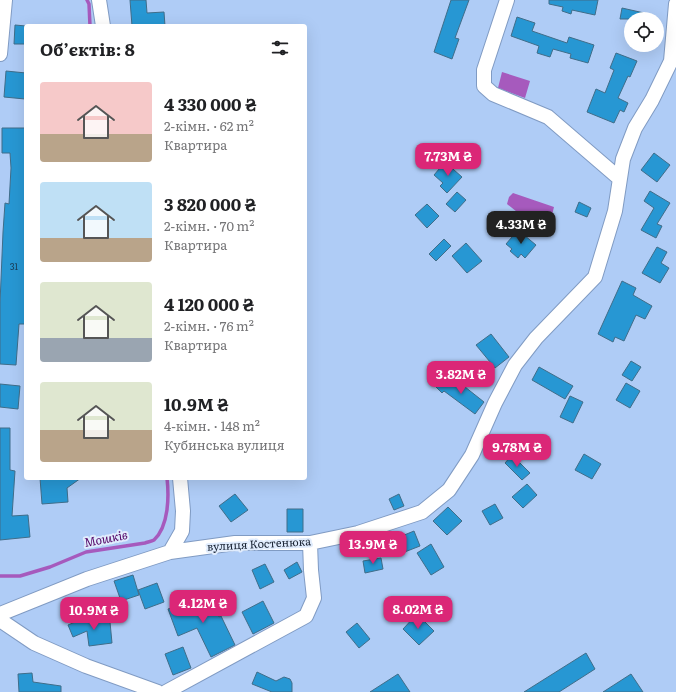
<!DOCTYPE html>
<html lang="uk">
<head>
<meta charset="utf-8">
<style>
  body { margin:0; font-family:Literata,serif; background:#f2f2f2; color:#202124; height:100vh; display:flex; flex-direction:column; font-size:15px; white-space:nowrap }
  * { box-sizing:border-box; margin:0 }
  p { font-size:13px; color:#757577 }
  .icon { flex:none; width:22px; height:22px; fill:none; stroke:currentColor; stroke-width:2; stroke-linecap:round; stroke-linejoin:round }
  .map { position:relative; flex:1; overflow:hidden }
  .side { position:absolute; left:24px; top:24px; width:283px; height:456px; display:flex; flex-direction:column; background:#fff; border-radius:4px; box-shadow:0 4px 16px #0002 }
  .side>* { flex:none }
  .tools { position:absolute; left:624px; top:12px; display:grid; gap:8px }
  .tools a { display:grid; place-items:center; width:40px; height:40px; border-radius:50%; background:#fff; box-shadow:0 4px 16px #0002; font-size:20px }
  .price { position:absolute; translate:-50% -34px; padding:0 9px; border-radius:8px; background:#db2777; color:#fff; font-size:13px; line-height:26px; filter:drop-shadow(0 1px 2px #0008) }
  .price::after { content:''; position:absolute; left:50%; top:24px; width:12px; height:9px; margin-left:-6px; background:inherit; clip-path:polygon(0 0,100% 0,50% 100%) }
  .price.active { background:#222; color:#fff }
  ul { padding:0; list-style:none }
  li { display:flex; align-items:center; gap:12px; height:100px; padding:0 16px }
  li span { display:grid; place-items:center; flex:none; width:112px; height:80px; border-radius:4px; color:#555 }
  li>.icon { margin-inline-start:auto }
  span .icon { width:48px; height:48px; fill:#fffc; stroke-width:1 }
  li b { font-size:17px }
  h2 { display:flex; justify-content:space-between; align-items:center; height:48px; padding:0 16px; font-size:17px }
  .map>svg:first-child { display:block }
</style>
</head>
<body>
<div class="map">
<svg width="676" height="692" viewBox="0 0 676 692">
  <rect width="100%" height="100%" fill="#afccf6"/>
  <path fill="#a65abd" d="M502 72 530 81 525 98 498 88Z
    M513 193 554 207 551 219 541 231 507 204 509 197Z"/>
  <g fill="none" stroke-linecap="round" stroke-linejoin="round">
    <path stroke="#a65abd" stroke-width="3.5" d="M87 0 89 4 90 26
      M0 576H20L50 567 86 552 145 543C148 542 152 541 154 540 169 526 169 496 167 478"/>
  </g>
  <path fill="#2797d3" stroke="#406d89" d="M130 0H146L147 13 164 12 165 26H132Z
    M451 0H469L455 38 459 39 452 59 434 52Z
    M549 0H598L595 15 572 10 571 14 562 11 563 7 549 4Z
    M622 8 653 15V19H620Z
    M517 17 535 23 532 31 567 43 569 37 594 45 588 63 570 58 571 54 553 49 550 57 537 53 539 46 511 36Z
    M15 25 26 26V44H14Z
    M616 53 637 61 630 77 628 76 618 98 628 103 624 112 620 110 614 123 587 112 596 89 605 93 614 70 610 68Z
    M6 71 26 73 25 99 4 97Z
    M2 128H26V324H19L16 365 0 364V303L3 232 5 203 9 204 11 168 10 153H2Z
    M654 153 670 165 657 182 641 170Z
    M445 162 462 177 447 193 440 186 443 183 434 175Z
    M650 191 670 203 657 224 662 226 656 238 641 230 654 208 644 201Z
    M457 192 466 200 455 212 446 204Z
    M579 202 591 208 587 217 575 212Z
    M427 204 439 216 427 228 415 215Z
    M518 230 536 245 525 258 521 254 518 258 510 251 512 249 506 244Z
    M444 239 451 246 436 261 429 254Z
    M466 243 482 261 467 273 452 256Z
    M657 247 667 252 661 263 669 268 660 283 642 273Z
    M622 281 636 288 633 295 652 306 645 319 636 315 624 341 615 337 613 342 598 334Z
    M491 334 509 357 495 368 476 345Z
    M631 361 641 367 632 381 622 375Z
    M539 367 573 386 565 399 532 380Z
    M446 376 456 387 460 383 484 402 475 414 444 391 442 393 435 386Z
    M626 383 640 391 630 408 616 400Z
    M0 384 20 386 18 409 0 407Z
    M570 396 583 402 573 423 560 417Z
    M0 428H10V470L15 471 12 516 28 515 30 537 0 540Z
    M584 454 601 464 592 479 575 470Z
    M512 455 530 473 522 480 505 463Z
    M40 478H81L67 488 68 502 42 504Z
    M527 484 537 495 523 508 512 497Z
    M235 494 248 510 231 522 219 506Z
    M399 494 404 506 394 510 389 499Z
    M495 504 503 518 490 525 482 511Z
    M448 507 462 521 447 535 433 521Z
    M287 509H303V532H287Z
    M414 531 420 546 402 553 397 538Z
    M431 544 444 567 431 575 417 553Z
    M381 558 383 569 365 573 363 561Z
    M297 562 302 572 289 579 284 570Z
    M265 564 274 582 260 589 252 570Z
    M133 575 139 595 121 601 114 581Z
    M157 583 164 602 145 609 138 590Z
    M210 594 219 617 221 616 235 645 211 657 197 628 178 636 168 609Z
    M263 601 274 623 253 634 242 612Z
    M417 614 434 631 419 645 403 629Z
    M111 618 112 621 110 622 112 643 89 646 87 631 73 637 68 625 80 620 81 622Z
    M357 623 370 639 359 648 346 632Z
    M183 647 191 668 173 675 165 654Z
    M586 653 595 669 559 692H524Z
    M257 672 276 681 284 677 290 679 292 683V692H272L252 684Z
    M32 673 33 682 61 686V692H19L18 674Z
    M398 674 410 692H370Z
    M631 674 643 692H603Z"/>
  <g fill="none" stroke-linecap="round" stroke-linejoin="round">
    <defs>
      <path id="street" d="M99 0 103 26
        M507 0 484 70V86L493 94 548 117 620 179
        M0 54 5 0
        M170 552 182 531 183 511 180 478
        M0 614 87 579 170 552 235 543H310L358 533 422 512 449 490 472 455 495 403 515 365 536 338 595 277 615 211 623 159 635 128 652 100 671 61 676 4
        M0 620 34 643 86 666 158 692
        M166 692 306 616 314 598 311 570 310 543"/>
    </defs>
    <use href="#street" stroke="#809bc3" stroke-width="16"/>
    <use href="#street" stroke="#fff" stroke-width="14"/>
  </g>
  <g text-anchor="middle" stroke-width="4" stroke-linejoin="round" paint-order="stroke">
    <g font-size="9" fill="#1a3d58">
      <text x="14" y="270">31</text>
    </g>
    <g font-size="11" fill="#151f2f" stroke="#e0ecfd">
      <text transform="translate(259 544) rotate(-3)" y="4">вулиця Костенюка</text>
    </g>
    <g font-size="12" font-style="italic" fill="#510064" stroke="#e0ecfd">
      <text transform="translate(106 539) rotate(-11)" y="4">Мошків</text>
    </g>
  </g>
</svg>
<div class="tools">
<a><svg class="icon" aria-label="locate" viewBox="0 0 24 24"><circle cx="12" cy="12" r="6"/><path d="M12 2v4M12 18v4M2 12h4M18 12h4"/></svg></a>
</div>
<b class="price" style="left:448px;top:177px">7.73M ₴</b>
<b class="price active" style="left:521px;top:245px">4.33M ₴</b>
<b class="price" style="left:461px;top:395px">3.82M ₴</b>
<b class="price" style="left:517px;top:468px">9.78M ₴</b>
<b class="price" style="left:373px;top:565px">13.9M ₴</b>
<b class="price" style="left:203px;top:624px">4.12M ₴</b>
<b class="price" style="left:418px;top:630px">8.02M ₴</b>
<b class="price" style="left:94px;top:631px">10.9M ₴</b>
<section class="side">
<h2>Об’єктів: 8<svg class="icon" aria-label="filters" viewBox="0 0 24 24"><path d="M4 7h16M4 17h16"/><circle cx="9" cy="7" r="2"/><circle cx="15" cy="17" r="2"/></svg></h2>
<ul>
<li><span style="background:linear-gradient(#f6c9c9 65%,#b9a48a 0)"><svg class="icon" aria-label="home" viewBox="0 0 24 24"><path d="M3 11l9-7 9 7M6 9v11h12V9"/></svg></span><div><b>4 330 000 ₴</b><p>2-кімн. · 62 m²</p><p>Квартира</p></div></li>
<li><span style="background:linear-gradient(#bfe0f5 70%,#b9a48a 0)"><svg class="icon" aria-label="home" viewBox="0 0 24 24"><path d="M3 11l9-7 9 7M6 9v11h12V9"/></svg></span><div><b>3 820 000 ₴</b><p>2-кімн. · 70 m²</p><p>Квартира</p></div></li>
<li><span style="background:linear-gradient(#dfe7d0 70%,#9aa5b1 0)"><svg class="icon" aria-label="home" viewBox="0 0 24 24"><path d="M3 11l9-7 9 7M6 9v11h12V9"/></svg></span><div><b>4 120 000 ₴</b><p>2-кімн. · 76 m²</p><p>Квартира</p></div></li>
<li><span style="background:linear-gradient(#dfe7d0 60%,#b9a48a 0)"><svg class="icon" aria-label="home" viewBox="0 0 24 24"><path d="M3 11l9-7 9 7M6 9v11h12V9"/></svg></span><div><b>10.9M ₴</b><p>4-кімн. · 148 m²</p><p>Кубинська вулиця</p></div></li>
</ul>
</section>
</div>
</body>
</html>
